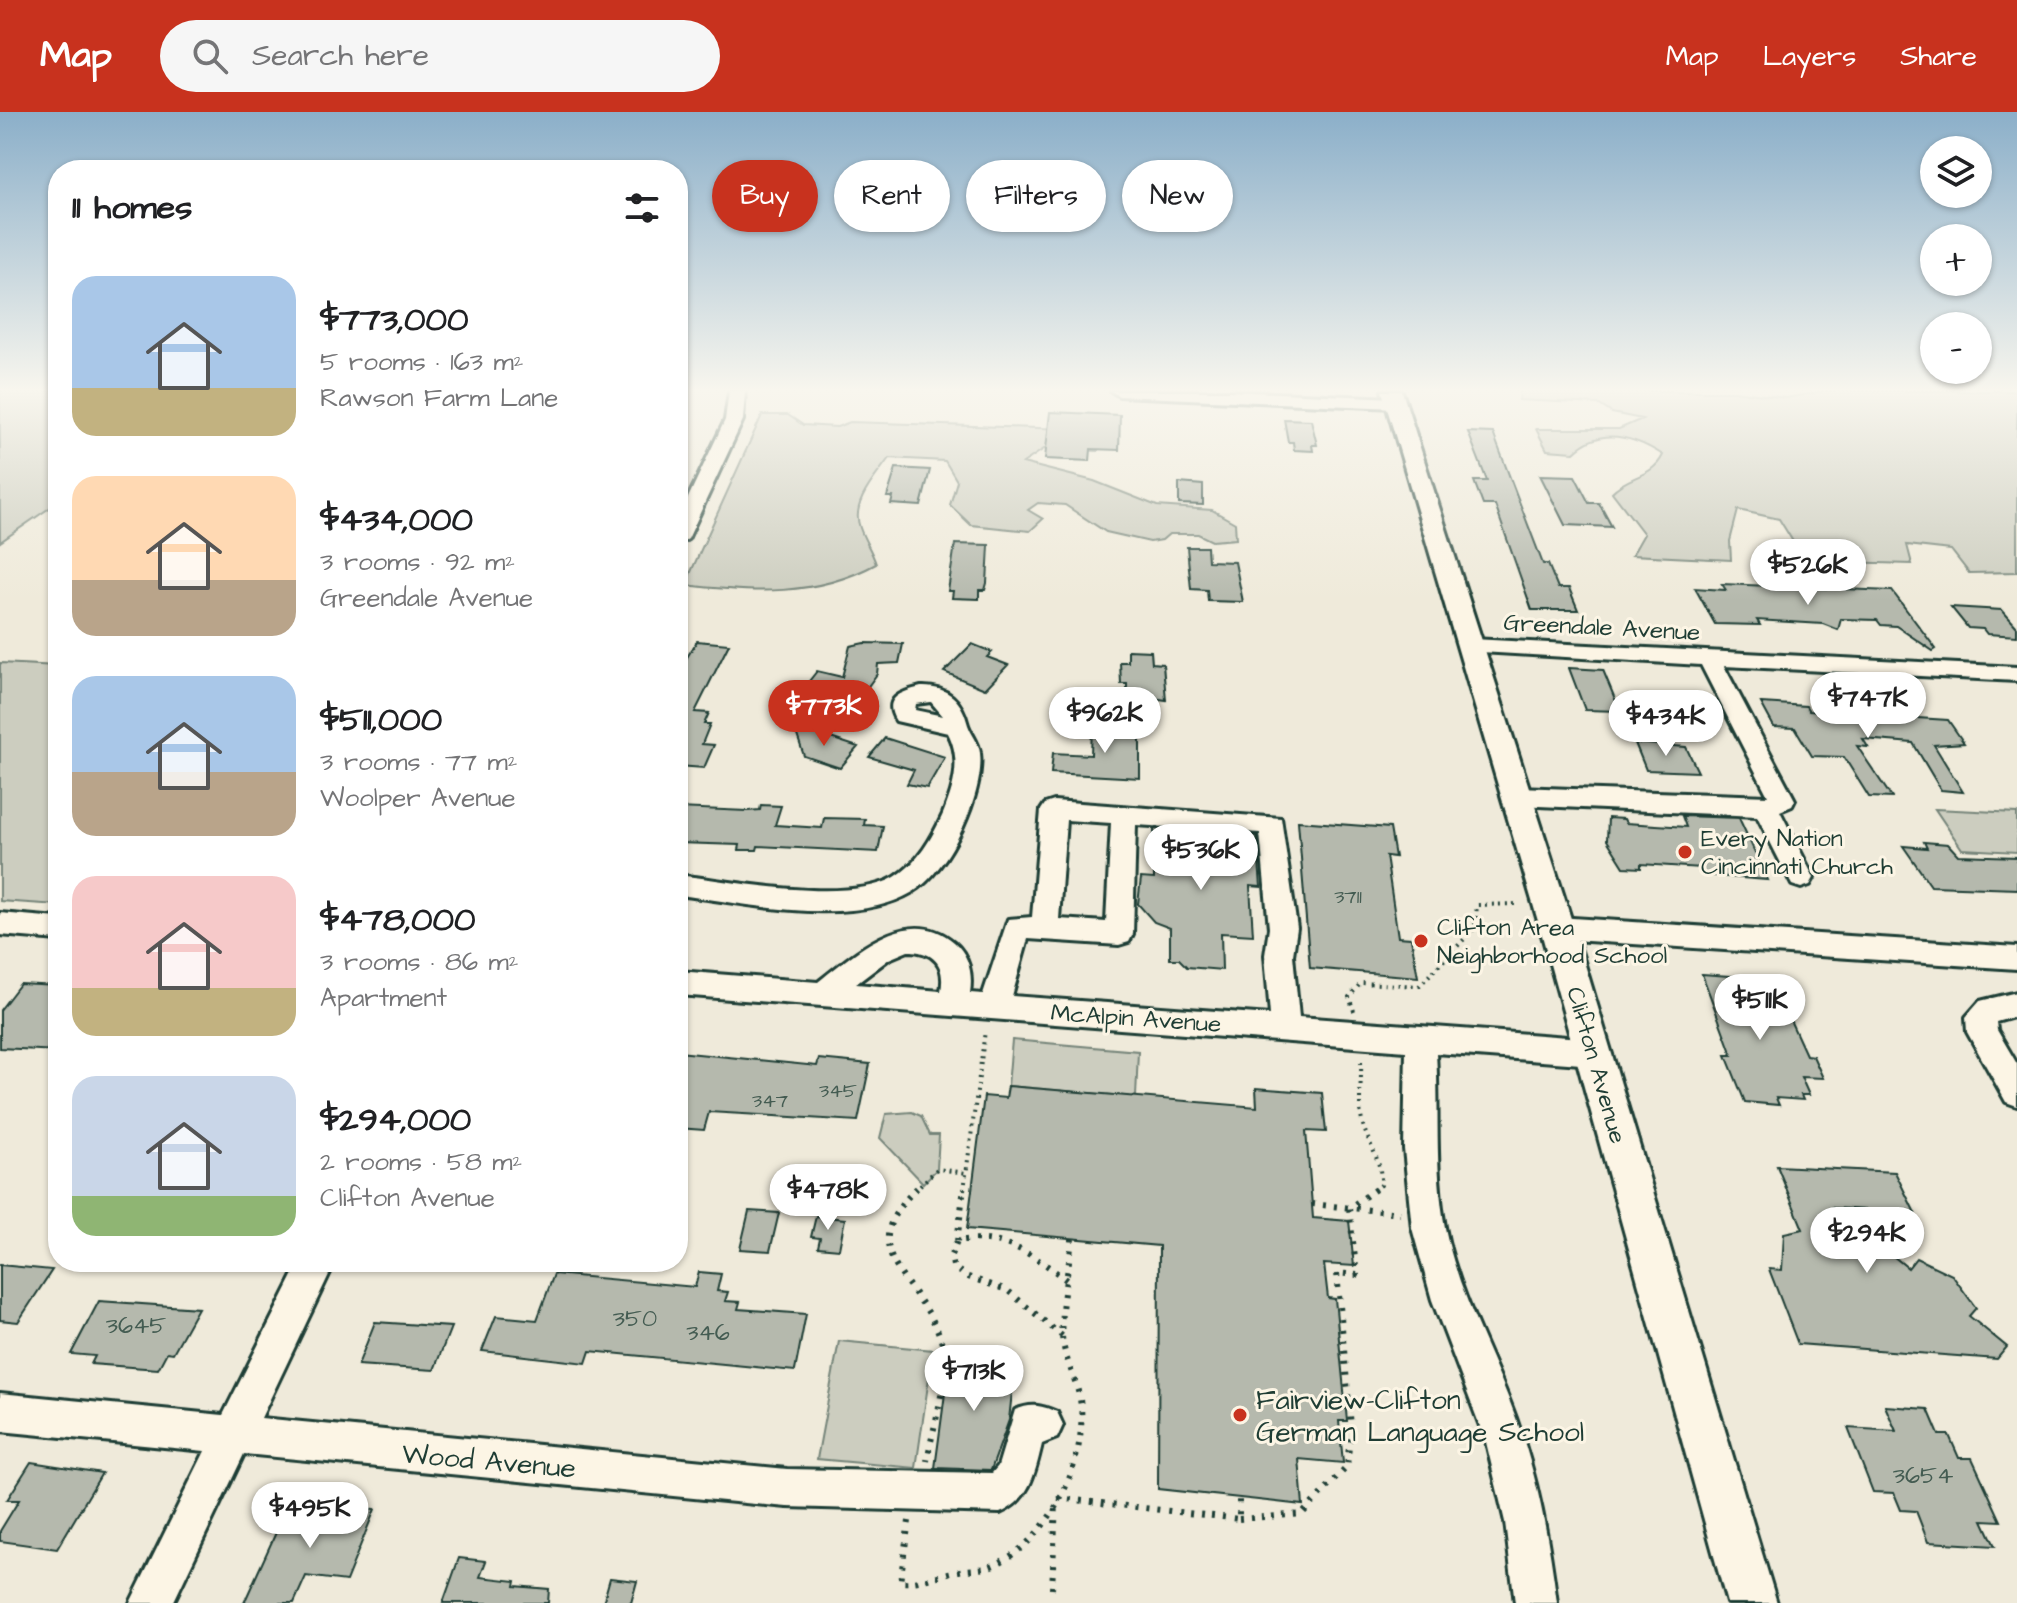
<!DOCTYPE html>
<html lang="en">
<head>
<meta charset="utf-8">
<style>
  body { margin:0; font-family:"Architects Daughter",sans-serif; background:#f6f6f6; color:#202124; height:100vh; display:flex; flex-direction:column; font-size:30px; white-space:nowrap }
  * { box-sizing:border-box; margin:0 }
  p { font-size:26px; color:#757577 }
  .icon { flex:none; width:44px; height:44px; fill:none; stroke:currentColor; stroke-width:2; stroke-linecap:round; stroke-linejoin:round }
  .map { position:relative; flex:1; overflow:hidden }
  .drawer { position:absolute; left:48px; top:48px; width:640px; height:1112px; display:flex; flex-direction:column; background:#fff; border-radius:32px; box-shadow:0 2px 6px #0004 }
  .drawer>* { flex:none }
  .top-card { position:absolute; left:712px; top:48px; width:760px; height:72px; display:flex; gap:16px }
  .buttons { position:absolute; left:1920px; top:24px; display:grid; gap:16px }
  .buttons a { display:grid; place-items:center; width:72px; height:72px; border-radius:50%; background:#fff; box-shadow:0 2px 6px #0004; font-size:40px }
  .price { position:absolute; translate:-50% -68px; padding:0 18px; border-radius:28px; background:#fff; color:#222; font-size:26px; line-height:52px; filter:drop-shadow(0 2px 4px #0008) }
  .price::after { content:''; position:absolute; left:50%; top:48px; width:24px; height:18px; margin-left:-12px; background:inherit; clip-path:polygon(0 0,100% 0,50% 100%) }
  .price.active { background:#c8321e; color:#fff }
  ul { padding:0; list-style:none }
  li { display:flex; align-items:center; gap:24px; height:200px; padding:0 24px }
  li span { display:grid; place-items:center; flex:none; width:224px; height:160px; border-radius:24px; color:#555 }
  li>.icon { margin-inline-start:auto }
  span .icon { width:96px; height:96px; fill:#fffc; stroke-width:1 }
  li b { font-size:34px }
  h2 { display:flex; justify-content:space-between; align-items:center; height:96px; padding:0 24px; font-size:34px }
  .chip { padding:0 28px; border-radius:36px; background:#fff; box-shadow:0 2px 6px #0004; font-size:28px; line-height:72px }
  .chip.active { background:#c8321e; color:#fff }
  header { display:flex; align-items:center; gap:48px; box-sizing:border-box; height:112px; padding:0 40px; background:#c8321e; color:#fff }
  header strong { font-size:38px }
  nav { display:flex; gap:44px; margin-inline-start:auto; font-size:28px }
  .search { width:560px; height:72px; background:#f6f6f6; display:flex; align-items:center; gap:20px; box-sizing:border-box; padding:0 28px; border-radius:44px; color:#757577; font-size:30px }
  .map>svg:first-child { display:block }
</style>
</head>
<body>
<header>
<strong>Map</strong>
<div class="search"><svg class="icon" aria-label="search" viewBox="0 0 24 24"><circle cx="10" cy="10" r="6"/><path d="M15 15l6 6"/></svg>Search here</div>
<nav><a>Map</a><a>Layers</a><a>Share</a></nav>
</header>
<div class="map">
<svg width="2017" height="1491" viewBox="0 0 2017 1491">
  <rect width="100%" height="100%" fill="#efeada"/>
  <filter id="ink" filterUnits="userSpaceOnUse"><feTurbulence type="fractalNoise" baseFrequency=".0125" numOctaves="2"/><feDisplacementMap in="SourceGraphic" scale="16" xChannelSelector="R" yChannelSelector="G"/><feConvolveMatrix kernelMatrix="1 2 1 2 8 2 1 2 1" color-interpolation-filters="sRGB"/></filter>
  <g filter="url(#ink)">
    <path fill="#cccdbf" stroke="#76857a" stroke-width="2" d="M0 279H58V390L0 430Z
      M1520 279H1734L1786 286 1824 279H2017V460L1969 461 1951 438 1907 433 1912 452 1805 449 1779 407 1738 398 1730 429 1731 448 1632 443 1644 422 1612 380C1628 363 1652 366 1663 343 1635 325 1601 314 1574 340L1547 338 1536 317H1619L1642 307 1612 301 1598 292 1519 288Z
      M762 303H788L803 313 837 315 850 310 1099 318 1098 339 1044 337 1023 351 1094 369 1157 394 1212 398 1235 411 1236 427 1212 429 1198 422H1169L1162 428 1150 430 1106 420 1065 393 1038 391 1028 398 1043 407 1030 419 971 413 950 393 957 369 945 349 889 346C876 365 850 391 860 416 864 428 872 439 876 452 816 485 752 481 685 473Z
      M0 551 58 554V793L0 789Z
      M1935 697 2017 701V740L1962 737Z
      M1012 928 1138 939 1136 985 1008 974Z
      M912 1000 921 1004 930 1023H939L937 1057 923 1071 880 1026 886 1002Z
      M839 1229 933 1238 916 1356 817 1347Z"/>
    <path fill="#b5b9ad" stroke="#1f3d34" stroke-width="2" d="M1050 300 1120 303 1119 338 1091 337 1090 349 1045 347Z
      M1284 307 1311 308 1317 333H1312L1313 339 1294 338 1293 330H1288Z
      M1468 320 1493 321 1543 452H1548L1558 476H1569L1578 498H1532L1495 393H1483L1474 369H1487Z
      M896 356 930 358 921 394 891 392 893 385H887Z
      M1540 363 1575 364 1589 391H1599L1612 415 1565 413Z
      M1179 371 1203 373V393L1179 392Z
      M955 432 989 433 987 471 985 478H979V487L952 486 953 479H948Z
      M1187 435H1207L1208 449 1235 450 1243 490 1208 489 1207 478 1191 477Z
      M1722 472 1892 479 1936 537 1933 539 1896 514 1881 513 1877 508 1841 507 1838 518 1823 512 1757 508 1760 513 1715 512 1695 476 1726 478Z
      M1951 495 2002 498 2017 515V524L1987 522 1983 517 1968 516Z
      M697 529 729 532 695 600 709 601 704 612H710L702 632 714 633 704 656 678 654V560Z
      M864 531 903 532 899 551 878 552 877 562 861 584 845 580 827 602 791 592 817 559 842 565 850 534Z
      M972 532 992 540 987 545 1008 553 985 577 944 560Z
      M1128 538 1151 539 1152 551 1163 552 1166 588 1127 582V572H1121L1120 550H1128Z
      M1569 556 1603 558 1620 599 1585 598Z
      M1761 591 1806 594 1809 599 1948 608 1964 631 1934 633 1963 680 1941 678 1913 631 1863 627 1868 635 1857 634 1892 686 1869 685 1844 645 1812 644 1795 616 1774 615Z
      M794 614 858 635 840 656 804 644Z
      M1092 615 1140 617V666L1051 661 1053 641 1091 643Z
      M885 626 945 645 927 676 907 672 914 658 869 645Z
      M1635 631 1686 635 1698 660 1646 658Z
      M761 693 781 694 775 713 822 716 824 706 865 707 864 713 883 714 878 740 758 734 757 738H739L740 733 678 731V696L747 699 760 698Z
      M1682 704 1739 706 1768 768 1704 763 1701 756 1641 752V756L1624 755 1607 728 1608 706 1624 707 1626 711 1686 715Z
      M1298 709 1390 716 1395 745 1386 744 1398 825 1411 826 1418 865 1310 856Z
      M1154 717 1257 724 1261 775 1250 774 1253 823 1221 821 1222 858 1187 855 1179 847H1170V816L1154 810 1138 792 1141 766 1154 767Z
      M1924 730 1948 732 1958 743 2017 745V777L1931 774 1903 734 1927 736Z
      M1702 862 1743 865 1745 872 1770 874 1779 897H1785L1806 943 1813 944 1823 966 1801 965 1809 983H1801L1803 988 1776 986 1779 993 1745 990 1726 943H1732Z
      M20 872 58 874V939L0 936V898Z
      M678 940 817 954 819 947 870 952 858 1009 709 1000 704 1018 678 1016Z
      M1008 974 1257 995 1256 976 1322 981 1326 1020 1306 1019 1313 1106 1349 1109 1354 1154 1324 1152 1328 1186 1335 1187 1347 1309H1339L1343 1351 1299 1347 1303 1393 1158 1377 1159 1134 967 1117 984 984 1006 986Z
      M1777 1054 1895 1060 1915 1101 1834 1096 1908 1156 1916 1146 1952 1163 1976 1196 1969 1204 2007 1235 1997 1247 1798 1232 1769 1157 1782 1158 1784 1121 1803 1117Z
      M749 1099 779 1101 770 1139 740 1137Z
      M816 1104 845 1107 839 1137 818 1135 820 1126 811 1125Z
      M0 1153 52 1158 18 1210 0 1208Z
      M699 1160 721 1162 717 1179 728 1180 725 1189 740 1190 738 1197 806 1202 795 1259 590 1239 586 1251 482 1239 496 1204 537 1208 554 1162 695 1175Z
      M99 1189 198 1196 173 1241 167 1240 158 1257 91 1252 95 1244 71 1242Z
      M375 1210 451 1215 434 1258 358 1253Z
      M950 1244 1015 1252 1009 1308 991 1358 935 1356Z
      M1885 1294 1928 1297 1939 1323H1949L1959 1346H1972L2001 1409 1983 1408 1995 1434 1928 1430 1916 1399 1901 1398 1894 1381 1873 1380 1848 1316 1896 1319Z
      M31 1350 102 1361 57 1437 0 1429V1419L19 1388H7Z
      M302 1390 375 1397 346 1469 306 1464 294 1491H244L288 1394 300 1395Z
      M459 1446 486 1449 480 1465 516 1469 515 1474 549 1477 548 1491H443Z
      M610 1466 637 1469 631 1491H603Z"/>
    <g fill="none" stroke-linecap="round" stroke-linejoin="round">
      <defs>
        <path id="minor" d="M729 279H745L743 308 688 427 678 433V407L725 308Z
          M1111 279H1229L1396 286 1404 291 1396 296 1119 284Z
          M1472 527 2017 555V569L1724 554 1795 688 1792 694 1780 699 1814 766 1810 773 1801 776 1792 773 1757 704 1517 693 1508 690 1505 684 1508 678 1517 675 1768 684 1701 553 1464 539 1461 534Z
          M921 575C948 574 962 588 968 613 971 622 979 630 980 641 985 681 949 759 913 780 850 817 747 791 678 783V763C733 769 847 793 895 765 918 751 932 726 943 702 954 675 962 648 948 621L896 609C882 586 901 580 921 575ZM931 590 943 604 915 598 916 592Z
          M1054 689 1281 706 1297 816 1293 843 1299 905 1594 927 1605 931 1609 940 1605 949 1594 953 1436 941C1440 1005 1433 1066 1448 1129 1463 1191 1495 1247 1516 1306 1538 1366 1549 1428 1557 1491H1515L1505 1410 1486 1330 1432 1188 1412 1116 1404 1037 1406 939 678 883V859L818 870C854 842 908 791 954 830 969 843 973 862 970 881L983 882 1008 807 1032 805 1041 698 1045 692ZM1066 708 1111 711 1106 810 1059 807ZM1136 713 1260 721 1269 816 1265 843 1270 903 1012 884 1028 827 1119 833 1129 830 1133 822ZM908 839C934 839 946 853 941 879L856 872 889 847Z
          M0 801 58 806V828L0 823Z
          M1557 805 2017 835V857L1557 827 1547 824 1543 816 1547 808Z
          M2017 880V904L1996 910 1997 918 2017 952V994L2006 990 1967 920 1966 905 1980 889Z
          M300 1150H335L261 1306 787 1357 992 1361 998 1354 1015 1298C1031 1291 1041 1293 1057 1300L1063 1313 1057 1326 1042 1332C1035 1361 1030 1388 1000 1401L787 1395 244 1342 173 1491H130L205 1339 0 1319V1281L223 1303Z"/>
        <path id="major" d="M1382 279H1402L1574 816 1777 1491H1727L1540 816Z"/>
      </defs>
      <use href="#minor" stroke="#1f3d34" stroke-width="6"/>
      <use href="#major" stroke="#1f3d34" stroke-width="6"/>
      <path stroke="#1f3d34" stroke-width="4" stroke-dasharray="2 5" stroke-linecap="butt" d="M1354 899 1349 885 1361 871 1419 874 1475 816 1477 793 1518 792
        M1361 950C1362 971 1357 993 1363 1013 1370 1036 1382 1048 1381 1073L1374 1078
        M915 1078 937 1057 967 1061
        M964 1078 985 919"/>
      <path stroke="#1f3d34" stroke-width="6" stroke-dasharray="3 8" stroke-linecap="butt" d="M917 1076C845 1144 927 1169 942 1232 950 1267 933 1314 927 1349
        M1312 1092 1400 1101
        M957 1129 964 1076
        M1062 1224 1007 1178 965 1164 953 1154 951 1143 957 1129C1003 1121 1034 1143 1069 1170
        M1058 1386 1239 1407V1386
        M1239 1407 1302 1402 1347 1355 1351 1314 1337 1161 1357 1163 1349 1096 1377 1076
        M909 1409 900 1470C923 1472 937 1462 959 1459 968 1457 980 1458 989 1455 1047 1434 1086 1354 1081 1295 1079 1271 1064 1248 1062 1224 1059 1194 1069 1158 1072 1127
        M1052 1477 1056 1392"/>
      <use href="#minor" fill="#fcf5e5" fill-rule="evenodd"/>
      <use href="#major" fill="#fcf5e5" fill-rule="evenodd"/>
    </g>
  </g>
  <linearGradient id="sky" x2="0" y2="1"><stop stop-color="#8bafc9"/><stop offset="0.57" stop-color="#f8f6ee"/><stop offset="1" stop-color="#f8f6ee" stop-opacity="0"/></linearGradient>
  <rect width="2017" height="488" fill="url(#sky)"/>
  <g fill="#c8321e" stroke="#fcf5e5" stroke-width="3">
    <circle cx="1685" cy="740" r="8"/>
    <circle cx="1421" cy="829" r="8"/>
    <circle cx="1240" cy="1303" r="8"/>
  </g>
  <g text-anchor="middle" stroke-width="6" stroke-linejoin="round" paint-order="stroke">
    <g font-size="20" fill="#445c52">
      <text x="1348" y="791">3711</text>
      <text x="838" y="985">345</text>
      <text x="770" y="995">347</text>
    </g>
    <g font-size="24" fill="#1f3d34" stroke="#fcf5e5">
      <text transform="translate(1602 515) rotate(3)" y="8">Greendale Avenue</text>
      <text transform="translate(1136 906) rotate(4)" y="8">McAlpin Avenue</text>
      <text transform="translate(1597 953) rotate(74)" y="8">Clifton Avenue</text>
    </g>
    <g font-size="24" fill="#1f3d34" stroke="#fcf5e5" text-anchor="start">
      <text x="1701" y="734">Every Nation<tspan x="1701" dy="28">Cincinnati Church</tspan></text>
      <text x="1437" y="823">Clifton Area<tspan x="1437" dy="28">Neighborhood School</tspan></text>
    </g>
    <g font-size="24" fill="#445c52">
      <text x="635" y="1214">350</text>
      <text x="136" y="1221">3645</text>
      <text x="708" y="1228">346</text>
      <text x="1923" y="1371">3654</text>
    </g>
    <g font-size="28" fill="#1f3d34" stroke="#fcf5e5" text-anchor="start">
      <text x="1256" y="1297">Fairview-Clifton<tspan x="1256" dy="32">German Language School</tspan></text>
    </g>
    <g font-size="28" fill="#1f3d34" stroke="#fcf5e5">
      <text transform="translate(489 1348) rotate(5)" y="10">Wood Avenue</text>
    </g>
  </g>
</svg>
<div class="buttons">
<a><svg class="icon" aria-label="layers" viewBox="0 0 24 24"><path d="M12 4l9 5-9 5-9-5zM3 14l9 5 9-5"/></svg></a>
<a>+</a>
<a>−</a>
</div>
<b class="price" style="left:1808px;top:495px">$526K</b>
<b class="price" style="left:1868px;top:628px">$747K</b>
<b class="price active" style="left:824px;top:636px">$773K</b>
<b class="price" style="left:1105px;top:643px">$962K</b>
<b class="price" style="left:1666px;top:646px">$434K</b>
<b class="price" style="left:1201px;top:780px">$536K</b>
<b class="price" style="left:1760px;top:930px">$511K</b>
<b class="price" style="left:828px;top:1120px">$478K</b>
<b class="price" style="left:1867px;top:1163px">$294K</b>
<b class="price" style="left:974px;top:1301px">$713K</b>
<b class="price" style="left:310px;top:1438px">$495K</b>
<div class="top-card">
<a class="chip active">Buy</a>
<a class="chip">Rent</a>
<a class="chip">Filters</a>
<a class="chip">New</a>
</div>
<section class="drawer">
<h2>11 homes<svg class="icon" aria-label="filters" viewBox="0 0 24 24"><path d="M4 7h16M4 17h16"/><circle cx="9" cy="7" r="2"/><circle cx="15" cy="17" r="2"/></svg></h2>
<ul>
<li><span style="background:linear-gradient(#a9c7e8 70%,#c2b280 0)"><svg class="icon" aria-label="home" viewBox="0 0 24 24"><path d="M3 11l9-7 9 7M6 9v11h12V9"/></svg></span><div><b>$773,000</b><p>5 rooms · 163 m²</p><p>Rawson Farm Lane</p></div></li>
<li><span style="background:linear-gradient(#ffd9b3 65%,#b9a48a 0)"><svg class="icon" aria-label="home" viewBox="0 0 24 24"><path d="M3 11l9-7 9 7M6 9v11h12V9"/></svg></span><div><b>$434,000</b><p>3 rooms · 92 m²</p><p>Greendale Avenue</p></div></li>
<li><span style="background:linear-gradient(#a9c7e8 60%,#b9a48a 0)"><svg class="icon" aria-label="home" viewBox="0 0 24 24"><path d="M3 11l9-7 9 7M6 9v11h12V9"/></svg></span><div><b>$511,000</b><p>3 rooms · 77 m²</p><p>Woolper Avenue</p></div></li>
<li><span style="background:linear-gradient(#f6c9c9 70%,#c2b280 0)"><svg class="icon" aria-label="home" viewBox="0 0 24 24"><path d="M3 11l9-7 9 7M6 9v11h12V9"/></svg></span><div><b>$478,000</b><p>3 rooms · 86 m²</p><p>Apartment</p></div></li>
<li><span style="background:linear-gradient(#c9d6e8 75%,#8fb573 0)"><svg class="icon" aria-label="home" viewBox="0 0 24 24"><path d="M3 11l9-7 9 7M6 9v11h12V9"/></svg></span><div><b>$294,000</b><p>2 rooms · 58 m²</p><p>Clifton Avenue</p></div></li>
</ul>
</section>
</div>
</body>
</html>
